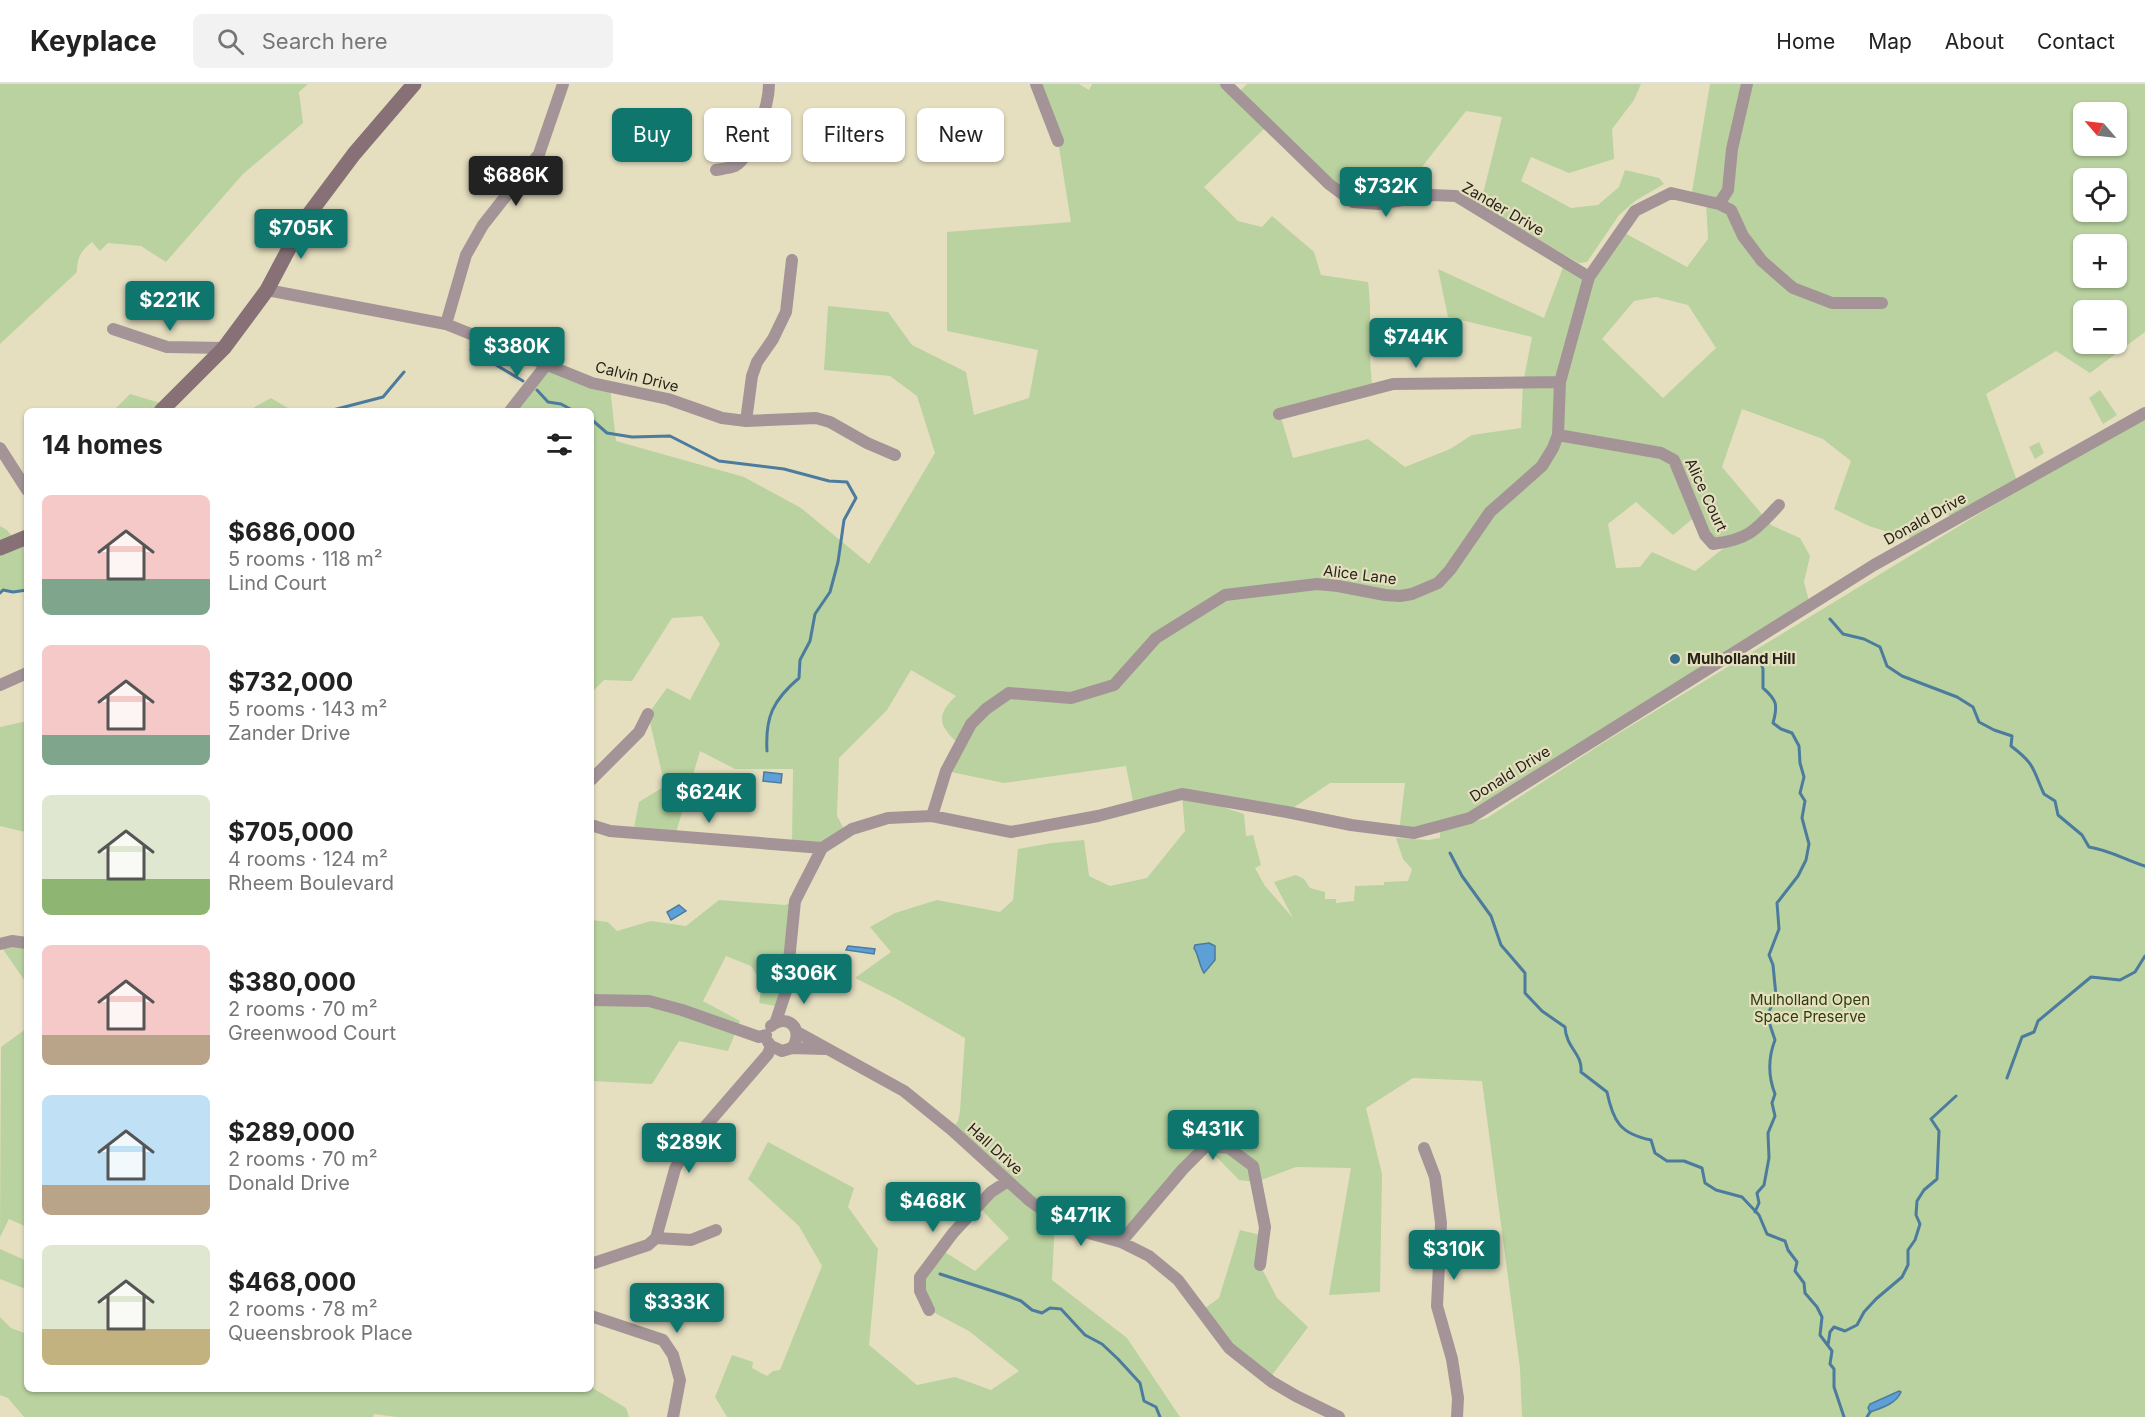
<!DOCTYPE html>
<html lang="en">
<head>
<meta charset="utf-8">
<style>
  body { margin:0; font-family:Inter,sans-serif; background:#f2f2f2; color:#222; height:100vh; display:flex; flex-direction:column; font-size:22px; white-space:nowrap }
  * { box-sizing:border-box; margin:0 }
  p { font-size:20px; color:#767676 }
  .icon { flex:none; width:33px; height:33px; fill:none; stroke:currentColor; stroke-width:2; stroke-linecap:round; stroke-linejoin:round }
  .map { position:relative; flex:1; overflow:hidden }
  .side { position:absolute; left:24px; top:324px; width:570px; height:984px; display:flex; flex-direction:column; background:#fff; border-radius:9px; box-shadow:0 2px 4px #0004 }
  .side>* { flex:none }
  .hud { position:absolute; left:612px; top:24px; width:570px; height:54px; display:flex; gap:12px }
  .needle { width:39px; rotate:298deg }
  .tools { position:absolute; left:2073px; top:18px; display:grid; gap:12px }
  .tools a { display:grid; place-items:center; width:54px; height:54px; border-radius:9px; background:#fff; box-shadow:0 2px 4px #0004; font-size:30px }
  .price { position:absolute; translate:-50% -51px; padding:0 14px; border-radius:6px; background:#0f766e; color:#fff; font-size:20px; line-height:39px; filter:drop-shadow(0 2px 3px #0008) }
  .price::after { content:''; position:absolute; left:50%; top:36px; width:18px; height:14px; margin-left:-9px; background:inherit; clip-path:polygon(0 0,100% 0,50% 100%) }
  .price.selected { background:#222; color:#fff }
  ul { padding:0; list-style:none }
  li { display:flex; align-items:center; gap:18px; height:150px; padding:0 18px }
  li span { display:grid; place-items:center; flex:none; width:168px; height:120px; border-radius:9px; color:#555 }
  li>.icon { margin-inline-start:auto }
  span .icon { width:72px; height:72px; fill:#fffc; stroke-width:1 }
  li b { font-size:26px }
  h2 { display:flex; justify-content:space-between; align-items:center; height:72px; padding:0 18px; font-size:26px }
  .tag { padding:0 21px; border-radius:9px; background:#fff; box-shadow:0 2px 4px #0004; font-size:21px; line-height:54px }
  .tag.selected { background:#0f766e; color:#fff }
  header { display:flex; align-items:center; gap:36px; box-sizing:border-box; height:84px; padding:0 30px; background:#fff; border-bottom:2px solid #e0e0e0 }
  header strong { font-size:28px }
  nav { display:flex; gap:33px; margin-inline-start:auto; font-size:21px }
  .search { width:420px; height:54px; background:#f2f2f2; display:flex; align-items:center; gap:15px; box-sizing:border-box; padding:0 21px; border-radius:9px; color:#767676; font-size:22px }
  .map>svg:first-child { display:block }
</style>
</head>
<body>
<header>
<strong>Keyplace</strong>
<div class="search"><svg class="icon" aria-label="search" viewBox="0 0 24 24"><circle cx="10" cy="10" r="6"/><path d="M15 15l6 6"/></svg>Search here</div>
<nav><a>Home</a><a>Map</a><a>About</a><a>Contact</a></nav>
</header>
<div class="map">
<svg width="2145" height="1333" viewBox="0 0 2145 1333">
  <rect width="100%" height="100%" fill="#e5dfc0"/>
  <path fill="#b9d29f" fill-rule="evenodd" d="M0 0H308L299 8 303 39 243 90 166 178 141 162 108 159 100 167 92 158C81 167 77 173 77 188L0 260Z
    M1036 0H1079L1089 6 1092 0H1226L1237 10 1247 0H1641L1634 16 1612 45 1614 75 1569 89 1531 73 1521 97 1571 124 1598 121 1619 103 1625 86 1659 94 1664 100 1635 117 1619 131 1587 178 1579 179 1480 122 1502 33 1466 27 1421 84V113L1353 118 1268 41 1204 103 1238 137 1262 143 1272 132 1314 168 1321 191 1368 198C1373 234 1367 270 1373 306L1280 330 1293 374 1368 355 1405 383 1450 365 1472 351 1521 344 1523 299 1532 253 1448 233 1438 185 1544 234 1565 178 1589 193 1621 147 1687 183 1708 155 1706 117 1691 114 1710 0H2145V248L2090 289 2056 267 1986 310 2018 400 1958 434 1939 429 1926 431 1924 453 1913 459 1902 442 1891 449 1869 442 1834 425 1851 377 1823 355 1742 325 1722 383 1771 441 1800 454 1810 472 1804 498 1810 521 1470 734 1399 747 1405 699H1330L1287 728 1188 712 1244 730 1246 752 1253 751 1261 781 1255 784 1265 802 1293 834 1274 798 1296 791 1304 795 1310 804 1325 808V815H1336V819L1354 817 1355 802 1384 801V798L1408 797 1412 785 1403 775 1396 754 1429 756 1440 754V747L1487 734 1606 657 1987 425 2145 333V1333H1522L1520 1284 1482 997 1413 994 1366 1024 1382 1090 1380 1208 1329 1211 1351 1084 1296 1083 1256 1098 1239 1096 1206 1062 1121 1158 1055 1135 1052 1196 1127 1254 1180 1333H727L715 1313 732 1271 753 1278 752 1284 767 1292 773 1287 780 1286 822 1182 799 1142 748 1095 768 1058 854 1104 848 1123 878 1165 869 1261 917 1301 955 1293 991 1306 1019 1287 969 1247 929 1226 920 1193 940 1165 975 1187 1009 1154 979 1123 1008 1097 952 1046 958 1037 960 1027 965 954 895 914 855 894 891 868 870 843 895 829 937 816 1000 828 1013 816 1018 765 1052 759 1084 756 1089 792 1110 802 1147 794 1185 747 1182 711 1134 723 1126 682 1004 699 946 687 959 660C939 642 935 632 956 612L911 586 887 626 839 674 837 732 846 749 822 764 792 762 793 685H735L700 667 675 752 633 749 639 718 665 702 648 630 667 604 690 616 720 560 702 532 672 534 632 597 604 596 591 609V371L593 369 591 367V327H510L547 280 610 303 616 357 744 393 801 424 869 480 935 369 917 312 890 292 824 286 828 222 888 228 912 261 966 288 974 331 1029 314 1038 266 947 247V148L1071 138 1058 57ZM2084 28H2116V62H2084ZM2084 94H2116V128H2084ZM2084 160H2116V194H2084ZM1656 213 1688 221 1716 264 1663 314 1602 255 1634 217ZM2084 226H2116V260H2084ZM1636 418 1673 451 1697 431 1713 460 1730 459 1695 487 1652 468 1640 483 1616 484 1608 440Z
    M2100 306 2117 331 2103 340 2089 314Z
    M130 310 167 321 161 327H113Z
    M271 314 293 327H248Z
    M2039 358 2044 369 2035 375 2029 363Z
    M0 442 7 446 16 457 27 453V506L13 508 3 506 0 509Z
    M27 637V741L25 748 0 742V643Z
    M719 816 785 821 795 817 781 923 759 919 762 899 751 882 726 872 703 917 740 937 728 967 679 957 652 1000 591 997V836L608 838 617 847 651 837 686 842Z
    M27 859V900L0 861Z
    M27 944V1143L9 1135 0 1153 1 963Z
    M1240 1146 1264 1152 1260 1181 1277 1214 1308 1243 1269 1295 1229 1264 1201 1227 1219 1214Z
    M0 1165 27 1177V1202L23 1204 0 1195Z
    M0 1233 11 1244 27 1250V1305H591V1303L626 1324 629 1333H397L374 1330 373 1333H24L8 1314 0 1311Z"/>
  <path fill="#5da0d7" stroke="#4c7b9e" stroke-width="1.5" d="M764 688 782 690 781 699 763 697Z
    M679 821 686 827 671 836 667 828Z
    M1209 859 1215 862V876L1204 889C1199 881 1199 872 1194 864L1195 861Z
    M848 862 875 865 874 870 846 866Z
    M1899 1307 1901 1308C1896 1320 1881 1324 1870 1328L1868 1324 1870 1320Z"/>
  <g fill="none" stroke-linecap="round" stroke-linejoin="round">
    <path stroke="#4c7b9e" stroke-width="3" d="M471 266 523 297
      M537 306 548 318 561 320 574 327
      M329 327 383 313 404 288
      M591 335 607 349 632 353 670 352 719 377 784 385 829 397 847 398 856 414 844 436 838 478 830 508 815 530 810 557 800 576 799 594C773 616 765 633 767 667
      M0 509 3 506 13 508 27 506
      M1830 535 1843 550 1864 555 1880 563 1887 582 1902 592 1957 613 1973 623 1979 638 1994 646 2012 652 2011 662C2036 681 2032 684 2044 710L2055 717 2058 731 2082 751 2089 763C2109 766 2126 776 2145 782
      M1450 769 1462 792 1491 832 1501 861 1525 889V909L1542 927 1565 943C1566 964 1583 970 1581 988L1607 1008C1613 1037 1620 1050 1651 1056L1655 1069 1667 1077H1684L1702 1084 1705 1099 1716 1106 1742 1113 1759 1131 1767 1150 1785 1157 1788 1166 1797 1178 1795 1187 1804 1199 1805 1209 1817 1223 1822 1233 1820 1251 1832 1267 1830 1280 1834 1285V1303L1844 1333
      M2007 994 2022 953 2034 948 2038 937 2091 893 2120 896 2135 888 2145 872
      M1755 1128 1759 1119 1757 1109 1764 1101 1769 1074 1768 1049 1775 1032 1772 1019 1775 1010C1768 992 1768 974 1775 956L1767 932 1776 912 1773 881 1769 871 1779 845 1777 819 1798 792 1806 776 1809 760 1802 734 1805 717 1800 709 1804 693 1800 679 1799 662 1792 649 1781 645 1773 639C1778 621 1777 616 1763 604V585L1759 573
      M940 1190 1005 1211 1021 1217 1032 1226 1042 1229 1050 1224 1061 1225 1085 1251 1102 1260 1118 1275 1140 1299 1144 1317 1156 1323 1160 1333
      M1828 1261 1830 1248 1834 1243 1845 1247 1857 1241 1864 1228 1876 1215 1902 1193 1908 1181V1166L1915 1156 1920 1140 1916 1131 1917 1117 1924 1106 1937 1095 1939 1047 1931 1035 1956 1012
      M1867 1333 1870 1328"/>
    <path stroke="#a49498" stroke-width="12" d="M1036 0 1058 57
      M1226 0 1329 100 1353 118 1379 120 1431 111 1456 112 1589 193
      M716 86C722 85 730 84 735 82 753 72 769 20 769 0
      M1719 120 1728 106 1732 65 1747 0
      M267 206 446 240 592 299 668 315 722 334 746 337 816 334 830 338 867 359 895 371
      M446 240 466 171 483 141 539 70 563 0
      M113 245 167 263 224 264
      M510 327 547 280
      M1279 330 1393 300 1560 298
      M746 337 752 292 757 278 773 255 786 228 792 176
      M1558 351 1661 369 1674 376 1705 451 1713 460C1748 456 1756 446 1779 421
      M0 364 27 406
      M0 601 27 589
      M591 696 639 648 648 630
      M932 732 946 687 971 640 986 625 1009 609 1071 614 1114 601 1156 554 1225 511 1317 500 1338 502 1385 511 1400 512 1412 510 1438 499 1450 486 1490 428 1542 382 1553 364 1558 351 1560 298 1589 193 1635 127 1671 109 1719 120 1731 126 1743 152 1762 177 1793 204 1832 219H1882
      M591 741 610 747 822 764
      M0 860 12 857 27 859
      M591 916 649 917 682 926 759 953 766 951
      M776 937 786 907 795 817 822 764 852 745 888 734 932 732 1011 748 1098 732 1182 710 1287 728 1351 741 1414 749 1470 734 1874 481 2145 329
      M771 942C788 928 805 946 792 964
      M797 948 904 1007 952 1046 1030 1117 1055 1135 1085 1148 1121 1158 1149 1172 1178 1196 1229 1264 1272 1298 1296 1312 1339 1333
      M768 958 771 962 782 967 792 964 824 965
      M1424 1064 1435 1093 1441 1139 1437 1222 1452 1275 1458 1314 1457 1333
      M656 1154 691 1156 716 1146
      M1121 1158 1183 1085 1206 1062 1229 1064 1253 1082 1265 1143 1260 1181
      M591 1180 648 1161 656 1154 675 1085 685 1066 768 970 771 962
      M929 1226 920 1207V1193L953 1149 991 1108 1008 1097
      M591 1232 663 1256 673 1271 680 1296 673 1333"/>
    <path stroke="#877176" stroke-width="15" d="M161 327 224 264 267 206 303 138 354 70 414 0
      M0 464 27 453"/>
  </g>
  <circle fill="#386e8a" stroke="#e5dfc0" stroke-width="2" cx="1675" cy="575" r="6"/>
  <g text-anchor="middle" stroke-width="4.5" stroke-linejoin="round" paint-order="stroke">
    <g font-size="15" fill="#262418" stroke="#e5dfc0">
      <text transform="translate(1503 125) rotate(30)" y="5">Zander Drive</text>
      <text transform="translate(637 293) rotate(14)" y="5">Calvin Drive</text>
      <text transform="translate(1706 411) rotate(65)" y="5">Alice Court</text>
      <text transform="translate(1925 435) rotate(-29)" y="5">Donald Drive</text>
      <text transform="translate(1360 491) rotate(7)" y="5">Alice Lane</text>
      <text transform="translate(1510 690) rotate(-32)" y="5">Donald Drive</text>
      <text transform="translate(995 1065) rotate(42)" y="5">Hall Drive</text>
    </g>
    <g font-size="15" font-weight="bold" fill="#262418" stroke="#e5dfc0" text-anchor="start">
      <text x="1687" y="580">Mulholland Hill</text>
    </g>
    <g font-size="15" fill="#2a3f08" stroke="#e5dfc0">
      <text x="1810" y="921">Mulholland Open<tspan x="1810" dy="17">Space Preserve</tspan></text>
    </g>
  </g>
</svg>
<div class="tools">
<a><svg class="needle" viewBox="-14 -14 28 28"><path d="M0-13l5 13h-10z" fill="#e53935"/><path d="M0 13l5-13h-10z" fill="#767676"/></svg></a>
<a><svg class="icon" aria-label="locate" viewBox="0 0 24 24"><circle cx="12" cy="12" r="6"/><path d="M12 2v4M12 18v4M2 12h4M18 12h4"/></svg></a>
<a>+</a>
<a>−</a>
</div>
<b class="price selected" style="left:516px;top:123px">$686K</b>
<b class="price" style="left:1386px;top:134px">$732K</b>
<b class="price" style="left:301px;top:176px">$705K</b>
<b class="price" style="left:170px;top:248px">$221K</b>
<b class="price" style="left:1416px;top:285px">$744K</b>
<b class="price" style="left:517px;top:294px">$380K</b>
<b class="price" style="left:709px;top:740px">$624K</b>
<b class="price" style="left:804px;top:921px">$306K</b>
<b class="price" style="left:1213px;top:1077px">$431K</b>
<b class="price" style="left:689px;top:1090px">$289K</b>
<b class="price" style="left:933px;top:1149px">$468K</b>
<b class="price" style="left:1081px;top:1163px">$471K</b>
<b class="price" style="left:1454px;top:1197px">$310K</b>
<b class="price" style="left:677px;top:1250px">$333K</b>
<div class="hud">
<a class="tag selected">Buy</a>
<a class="tag">Rent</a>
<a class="tag">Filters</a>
<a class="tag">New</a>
</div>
<section class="side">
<h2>14 homes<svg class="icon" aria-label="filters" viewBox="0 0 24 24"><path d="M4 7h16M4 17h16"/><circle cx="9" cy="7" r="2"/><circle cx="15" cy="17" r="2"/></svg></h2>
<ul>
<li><span style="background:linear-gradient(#f6c9c9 70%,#7fa58c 0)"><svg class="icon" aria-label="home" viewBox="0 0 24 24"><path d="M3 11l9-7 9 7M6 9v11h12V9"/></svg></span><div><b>$686,000</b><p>5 rooms · 118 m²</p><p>Lind Court</p></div></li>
<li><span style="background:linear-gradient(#f6c9c9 75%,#7fa58c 0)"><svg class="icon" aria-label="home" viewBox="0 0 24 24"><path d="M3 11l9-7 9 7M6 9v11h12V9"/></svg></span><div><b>$732,000</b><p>5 rooms · 143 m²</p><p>Zander Drive</p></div></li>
<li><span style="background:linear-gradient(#dfe7d0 70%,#8fb573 0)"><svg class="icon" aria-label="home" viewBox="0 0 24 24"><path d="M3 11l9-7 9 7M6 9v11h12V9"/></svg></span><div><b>$705,000</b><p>4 rooms · 124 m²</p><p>Rheem Boulevard</p></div></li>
<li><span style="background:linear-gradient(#f6c9c9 75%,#b9a48a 0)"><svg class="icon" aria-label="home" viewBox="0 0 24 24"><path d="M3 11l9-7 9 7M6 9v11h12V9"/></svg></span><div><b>$380,000</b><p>2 rooms · 70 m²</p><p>Greenwood Court</p></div></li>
<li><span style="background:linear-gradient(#bfe0f5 75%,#b9a48a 0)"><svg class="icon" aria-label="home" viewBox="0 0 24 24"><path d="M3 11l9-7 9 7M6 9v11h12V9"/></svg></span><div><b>$289,000</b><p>2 rooms · 70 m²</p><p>Donald Drive</p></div></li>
<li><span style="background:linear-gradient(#dfe7d0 70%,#c2b280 0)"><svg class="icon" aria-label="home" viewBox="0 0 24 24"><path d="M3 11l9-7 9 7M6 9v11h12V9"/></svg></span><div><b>$468,000</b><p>2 rooms · 78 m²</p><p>Queensbrook Place</p></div></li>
</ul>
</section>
</div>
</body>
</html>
